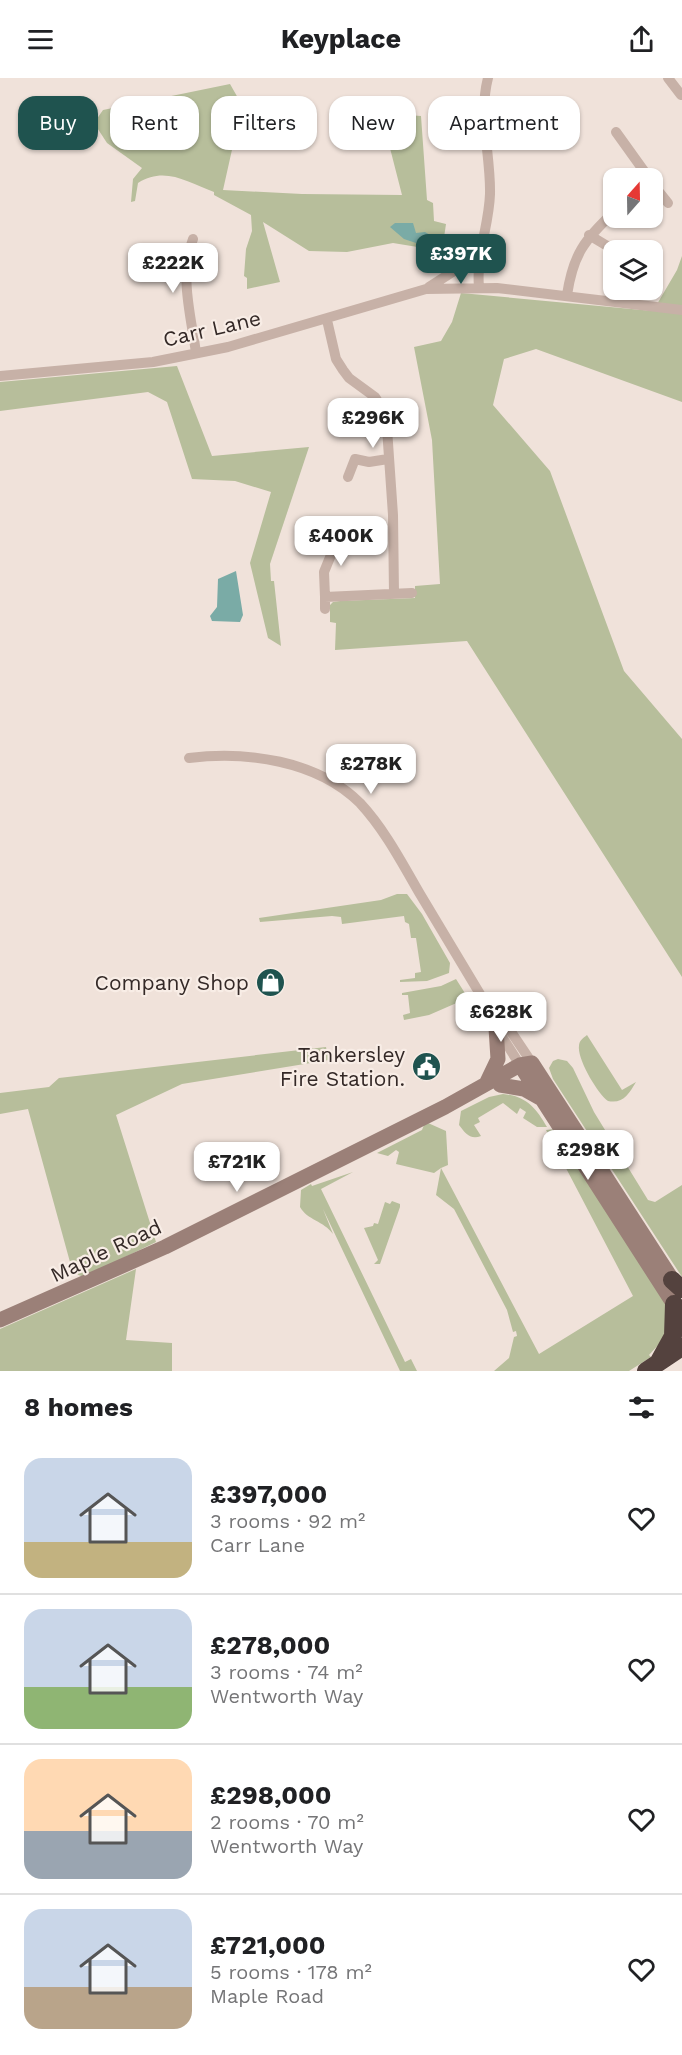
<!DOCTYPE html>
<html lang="en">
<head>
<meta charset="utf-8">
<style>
  body { margin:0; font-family:"Work Sans",sans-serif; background:#f2f2f2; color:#202124; height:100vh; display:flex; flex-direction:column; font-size:22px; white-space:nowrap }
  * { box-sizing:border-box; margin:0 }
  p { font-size:20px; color:#757577 }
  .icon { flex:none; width:33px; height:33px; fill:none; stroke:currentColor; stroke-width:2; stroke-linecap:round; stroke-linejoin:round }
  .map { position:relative; height:1293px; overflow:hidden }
  .side { display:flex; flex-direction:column; background:#fff; flex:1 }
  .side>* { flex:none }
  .hud { position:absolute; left:18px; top:18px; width:646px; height:54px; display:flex; gap:12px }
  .needle { width:39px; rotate:20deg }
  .controls { position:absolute; left:603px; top:90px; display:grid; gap:12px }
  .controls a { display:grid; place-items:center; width:60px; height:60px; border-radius:12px; background:#fff; box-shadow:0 2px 4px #0004; font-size:30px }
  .price { position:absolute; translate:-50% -51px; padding:0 14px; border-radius:12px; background:#fff; color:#222; font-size:20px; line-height:39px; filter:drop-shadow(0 2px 3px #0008) }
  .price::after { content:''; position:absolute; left:50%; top:36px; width:18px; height:14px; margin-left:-9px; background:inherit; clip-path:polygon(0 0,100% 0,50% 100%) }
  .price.selected { background:#1f534f; color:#fff }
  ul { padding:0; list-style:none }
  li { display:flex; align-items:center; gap:18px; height:150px; padding:0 24px }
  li+li { border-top:2px solid #e0e0e0 }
  li span { display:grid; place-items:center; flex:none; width:168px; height:120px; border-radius:18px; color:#555 }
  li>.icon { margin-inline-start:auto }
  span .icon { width:72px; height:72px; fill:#fffc; stroke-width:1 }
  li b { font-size:26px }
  h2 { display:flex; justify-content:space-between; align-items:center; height:72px; padding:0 24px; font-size:26px }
  .tag { padding:0 21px; border-radius:18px; background:#fff; box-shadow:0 2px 4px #0004; font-size:21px; line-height:54px }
  .tag.selected { background:#1f534f; color:#fff }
  header { display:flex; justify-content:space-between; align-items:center; height:78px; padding:0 24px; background:#fff; font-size:27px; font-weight:700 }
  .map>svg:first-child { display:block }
</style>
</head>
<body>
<header><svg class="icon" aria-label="menu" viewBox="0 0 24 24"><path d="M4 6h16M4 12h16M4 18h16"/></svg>Keyplace<svg class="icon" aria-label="share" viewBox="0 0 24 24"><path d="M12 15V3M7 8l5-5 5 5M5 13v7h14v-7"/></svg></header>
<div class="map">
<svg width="682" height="1293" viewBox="0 0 682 1293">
  <rect width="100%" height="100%" fill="#f0e2da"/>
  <path fill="#b7be9b" d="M230 6 242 27 223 112 302 116 402 117 381 35 421 38 427 122 433 125 434 143 446 146 442 173 393 165 347 174 309 173 263 144 280 204 247 211V200L244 198 246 171 252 153 251 137 214 117V114C187 104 165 88 138 105L135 123 131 124 133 101 142 90 107 65 94 45 103 32Z
    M682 178V324L536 271 504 281 493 327 550 393 624 593 682 661V899L467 563 335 572 336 545 330 544V527L333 524 340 523 415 520V508L440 506 432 362 414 269 441 263 452 244 461 215 653 233 677 192Z
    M177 288 212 378 309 369 270 486 271 503H274L281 568 268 560 250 485 271 414 235 403 192 401 167 324 148 314 0 333V304Z
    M397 816H407L422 836 450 885 449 895 427 903 400 904V902L415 900V895L421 894 416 860H411L409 846 405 844 404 838 342 846 341 839 332 838 260 844 259 840 381 822Z
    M456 901 468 920 429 937 404 942 403 937 410 935 408 917H402V915L441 908Z
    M587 957 622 1012 636 1004C629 1016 623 1026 608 1023 598 1016 577 981 579 968 579 963 583 960 587 957Z
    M326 969 329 982 182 1006 116 1037 156 1164 84 1199 73 1195 28 1031 0 1036V1015L49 1009 59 1000Z
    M558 981 567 983 573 990 594 1034 648 1122 655 1124 682 1107V1199L553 1001 549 990 553 983Z
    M503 1016C526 1018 536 1030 547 1049H537L523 1040 526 1034 520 1030 517 1036 503 1025 478 1040 480 1044 474 1047 481 1058C470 1062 465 1055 459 1047L461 1033 489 1019Z
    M428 1045 446 1053 448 1087 441 1090 539 1276 633 1218 546 1052 555 1051 674 1226 662 1263 649 1277 651 1279 629 1293H494L509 1280 514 1259 517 1258 516 1253 513 1254 507 1232 454 1131 436 1117 441 1090 434 1095 396 1086 399 1074 396 1072 388 1078 377 1075 422 1052 424 1047Z
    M353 1094 321 1111 405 1284 411 1281 417 1293H400L323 1131 333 1156C324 1143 307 1142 300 1129L301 1112 311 1106 312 1108Z
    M392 1123 400 1126V1129L380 1186H374L378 1182 364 1150 373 1148 374 1145 378 1146 385 1124 390 1126Z
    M136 1191 126 1262 172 1265V1293H0V1251Z"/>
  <path fill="#7aaba6" d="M395 145H413L416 155 425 154 437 161 438 170 434 171 404 161 390 149Z
    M236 493 243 537 240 544 212 543 210 538 217 529 218 501Z"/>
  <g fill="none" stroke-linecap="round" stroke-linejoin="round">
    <path stroke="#c7b1a7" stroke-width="10" d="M668 0 681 17
      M616 54 649 100
      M652 105 668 125
      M589 157 614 172
      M193 161C179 198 191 237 196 275
      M429 209 479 177
      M479 209C476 176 489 148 490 116 491 78 478 38 488 0
      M567 217C573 177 584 162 614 134
      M327 242 336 281 343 292 349 300 375 319 386 336 393 437 394 516
      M0 298 153 284 228 269 426 211 497 210 682 232
      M348 399 355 381 369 384 388 381
      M325 519 324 494 333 472 330 466
      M325 531V519L412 515
      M189 680C246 673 317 682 360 725 385 752 402 785 420 816 442 853 464 889 486 926L487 935 520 987
      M486 926 495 930 532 985"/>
    <path stroke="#9b8078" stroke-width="15" d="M532 985 679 1212
      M520 987 680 1236
      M487 1004 498 981 496 950
      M500 1007 524 1011 540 1020
      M0 1242 165 1169 445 1029 520 987 532 985"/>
    <path stroke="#54423e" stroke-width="18" d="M672 1202 682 1211
      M658 1285 673 1258 674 1226
      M646 1293 682 1269"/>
  </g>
  <defs>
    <symbol id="shop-disc" viewBox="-11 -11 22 22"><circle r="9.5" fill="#1f534f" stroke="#f8ede6"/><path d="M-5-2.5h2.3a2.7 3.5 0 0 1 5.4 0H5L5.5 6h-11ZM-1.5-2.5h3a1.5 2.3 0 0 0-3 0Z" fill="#fff"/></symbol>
    <symbol id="civic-disc" viewBox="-11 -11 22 22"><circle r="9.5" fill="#1f534f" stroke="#f8ede6"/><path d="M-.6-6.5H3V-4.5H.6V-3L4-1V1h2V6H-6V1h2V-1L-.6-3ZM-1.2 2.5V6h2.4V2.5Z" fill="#fff"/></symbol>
  </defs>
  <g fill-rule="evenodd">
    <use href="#shop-disc" x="254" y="888" width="33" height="33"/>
    <use href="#civic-disc" x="410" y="972" width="33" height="33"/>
  </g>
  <g text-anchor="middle" stroke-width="4.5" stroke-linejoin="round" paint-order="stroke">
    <g font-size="21" fill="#342927" stroke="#f8ede6">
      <text transform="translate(212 251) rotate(-13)" y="7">Carr Lane</text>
      <text transform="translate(106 1173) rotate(-25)" y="7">Maple Road</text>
    </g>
    <g font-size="21" fill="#342927" stroke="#f8ede6" text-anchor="end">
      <text x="249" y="912">Company Shop</text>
      <text x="405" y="984">Tankersley<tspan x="405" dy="24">Fire Station.</tspan></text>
    </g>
  </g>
</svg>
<div class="controls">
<a><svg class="needle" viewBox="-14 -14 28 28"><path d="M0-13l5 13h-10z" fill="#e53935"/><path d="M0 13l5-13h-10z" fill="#757577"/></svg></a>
<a><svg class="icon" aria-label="layers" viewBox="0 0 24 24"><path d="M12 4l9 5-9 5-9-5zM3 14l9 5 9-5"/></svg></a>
</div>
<b class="price selected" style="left:461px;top:207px">£397K</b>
<b class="price" style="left:173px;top:216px">£222K</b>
<b class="price" style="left:373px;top:371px">£296K</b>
<b class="price" style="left:341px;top:489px">£400K</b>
<b class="price" style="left:371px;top:717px">£278K</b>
<b class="price" style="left:501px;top:965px">£628K</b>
<b class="price" style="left:588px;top:1103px">£298K</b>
<b class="price" style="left:237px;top:1115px">£721K</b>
<div class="hud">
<a class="tag selected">Buy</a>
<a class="tag">Rent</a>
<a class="tag">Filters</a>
<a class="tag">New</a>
<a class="tag">Apartment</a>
</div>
</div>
<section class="side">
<h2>8 homes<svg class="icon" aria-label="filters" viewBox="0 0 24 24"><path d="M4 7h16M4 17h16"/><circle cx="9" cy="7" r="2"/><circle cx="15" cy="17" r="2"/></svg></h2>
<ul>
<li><span style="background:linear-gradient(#c9d6e8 70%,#c2b280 0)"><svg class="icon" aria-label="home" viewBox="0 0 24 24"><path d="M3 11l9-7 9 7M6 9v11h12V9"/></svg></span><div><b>£397,000</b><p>3 rooms · 92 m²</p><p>Carr Lane</p></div><svg class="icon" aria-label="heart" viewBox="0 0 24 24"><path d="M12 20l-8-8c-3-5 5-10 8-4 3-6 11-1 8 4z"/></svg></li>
<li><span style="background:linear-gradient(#c9d6e8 65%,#8fb573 0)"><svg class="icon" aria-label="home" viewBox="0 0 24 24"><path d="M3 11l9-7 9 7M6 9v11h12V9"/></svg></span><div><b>£278,000</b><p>3 rooms · 74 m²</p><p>Wentworth Way</p></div><svg class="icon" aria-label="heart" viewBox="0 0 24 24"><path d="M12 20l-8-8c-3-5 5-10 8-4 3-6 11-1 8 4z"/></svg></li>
<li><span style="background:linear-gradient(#ffd9b3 60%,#9aa5b1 0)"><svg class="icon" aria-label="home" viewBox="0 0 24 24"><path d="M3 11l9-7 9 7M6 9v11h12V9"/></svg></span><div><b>£298,000</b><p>2 rooms · 70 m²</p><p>Wentworth Way</p></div><svg class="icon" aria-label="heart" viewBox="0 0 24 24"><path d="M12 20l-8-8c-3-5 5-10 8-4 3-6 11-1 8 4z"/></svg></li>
<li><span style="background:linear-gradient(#c9d6e8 65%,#b9a48a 0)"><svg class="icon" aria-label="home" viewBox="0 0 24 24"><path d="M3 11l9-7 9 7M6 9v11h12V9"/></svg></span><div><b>£721,000</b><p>5 rooms · 178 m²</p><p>Maple Road</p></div><svg class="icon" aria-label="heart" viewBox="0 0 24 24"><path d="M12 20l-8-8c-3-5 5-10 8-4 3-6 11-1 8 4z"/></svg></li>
</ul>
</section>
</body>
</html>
